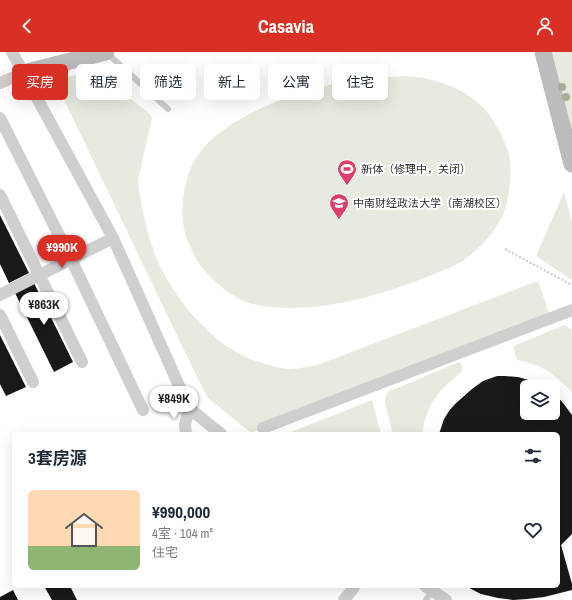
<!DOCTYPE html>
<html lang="zh">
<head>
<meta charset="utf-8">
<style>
  body { margin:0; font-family:"Archivo Narrow","Noto Sans SC",sans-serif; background:#f6f6f7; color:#1f2937; height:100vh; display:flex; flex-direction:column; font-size:15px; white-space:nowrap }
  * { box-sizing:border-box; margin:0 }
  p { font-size:13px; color:#747a83 }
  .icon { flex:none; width:22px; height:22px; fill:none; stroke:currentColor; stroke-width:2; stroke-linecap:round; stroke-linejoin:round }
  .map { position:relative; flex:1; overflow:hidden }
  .panel { position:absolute; left:12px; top:380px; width:548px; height:156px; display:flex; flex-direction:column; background:#fff; border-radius:6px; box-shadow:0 4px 16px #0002 }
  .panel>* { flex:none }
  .banner { position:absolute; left:12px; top:12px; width:548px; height:36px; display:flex; gap:8px }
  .fabs { position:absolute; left:520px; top:328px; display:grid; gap:8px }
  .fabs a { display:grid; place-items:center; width:40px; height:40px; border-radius:6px; background:#fff; box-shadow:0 4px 16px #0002; font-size:20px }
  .price { position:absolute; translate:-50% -34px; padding:0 9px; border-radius:14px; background:#fff; color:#222; font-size:13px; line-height:26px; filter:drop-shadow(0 1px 2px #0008) }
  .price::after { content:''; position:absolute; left:50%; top:24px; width:12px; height:9px; margin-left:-6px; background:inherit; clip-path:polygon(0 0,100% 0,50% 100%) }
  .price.current { background:#d93025; color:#fff }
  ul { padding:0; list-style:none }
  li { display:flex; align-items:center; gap:12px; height:100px; padding:0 16px }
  li span { display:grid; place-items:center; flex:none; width:112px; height:80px; border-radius:6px; color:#555 }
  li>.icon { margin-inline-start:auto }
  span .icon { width:48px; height:48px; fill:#fffc; stroke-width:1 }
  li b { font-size:17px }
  h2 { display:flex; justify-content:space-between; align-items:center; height:48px; padding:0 16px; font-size:17px }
  .tag { padding:0 14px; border-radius:6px; background:#fff; box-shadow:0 4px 16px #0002; font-size:14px; line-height:36px }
  .tag.current { background:#d93025; color:#fff }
  header { display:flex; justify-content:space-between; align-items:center; height:52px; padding:0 16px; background:#d93025; color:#fff; font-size:18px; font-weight:700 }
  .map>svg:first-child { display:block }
</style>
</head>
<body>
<header><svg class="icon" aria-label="back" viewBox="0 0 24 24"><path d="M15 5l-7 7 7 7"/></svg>Casavia<svg class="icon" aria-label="person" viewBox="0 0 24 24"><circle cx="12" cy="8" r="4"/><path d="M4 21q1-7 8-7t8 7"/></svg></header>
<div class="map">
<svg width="572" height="548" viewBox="0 0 572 548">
  <rect width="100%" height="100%" fill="#fff"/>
  <path fill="#e7eade" d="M544 0H572V97Z
    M88 19H91L94 20 148 60 152 66 138 128C140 150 145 170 151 191 153 196 155 203 157 208 174 245 208 288 246 305 251 308 257 309 263 311 272 314 281 317 290 317 300 317 310 314 320 312L535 230H538L539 232 550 264 251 381 207 345 182 294 56 31V29L58 28Z
    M405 24C413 25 421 25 428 27 443 30 465 39 476 49 485 56 493 67 498 77 503 85 506 93 509 102 512 117 510 145 504 160 499 175 481 195 468 205 458 213 444 218 432 223 380 244 309 265 253 252 232 248 202 221 193 201 191 196 188 190 186 185 181 168 181 149 186 132 188 121 192 112 198 103 224 64 298 39 343 30 364 26 384 25 405 24Z
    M564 140 572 169V228L536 204Z
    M564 273 572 278V340C555 322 541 312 517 308L514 298V294L516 293Z
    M459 310 462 314V319C439 339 427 350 422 382H393L385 351C385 345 385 343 390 339Z
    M372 348 381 382H286Z"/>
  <path fill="#191919" d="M0 163 29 221 9 231 0 212Z
    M33 229 73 310 54 320 14 239Z
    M0 283 26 335 6 344 0 332Z
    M497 324H505L518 325 532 329 545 335H527V361H553V340L563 351 572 363V482L561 493 572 532V538L544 545 527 547 513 548 498 546 481 542 473 538 466 534H558V382H439L444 367 449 359 455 352 472 337 483 329Z
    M44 534H70L77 548H52Z
    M13 538 18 548H0V545Z"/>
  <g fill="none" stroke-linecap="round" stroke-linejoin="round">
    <path stroke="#c9c9c9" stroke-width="2" stroke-dasharray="2 2" stroke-linecap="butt" d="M505 197 572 233"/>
    <path stroke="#cfcfcf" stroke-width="6" d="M107 1 168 57
      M426 548 432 539"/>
    <path stroke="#cfcfcf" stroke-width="12" d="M12 0 113 186 189 356 221 382
      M0 31 23 21
      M0 66 71 207 143 358
      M0 143 82 310
      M0 243 113 186
      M0 263 33 330
      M263 376 572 258
      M186 382 185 373 189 356
      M425 534 446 548
      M344 548 355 534"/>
    <path stroke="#bcbcbc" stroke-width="17" d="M543 0 572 112
      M23 21 106 0"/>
  </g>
  <g fill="#a6ae96">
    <circle cx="562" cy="35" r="4"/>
    <circle cx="566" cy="45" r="4"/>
  </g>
  <defs>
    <symbol id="stadium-pin" viewBox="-11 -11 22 30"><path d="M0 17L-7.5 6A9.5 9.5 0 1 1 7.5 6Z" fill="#dc4069" stroke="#fff"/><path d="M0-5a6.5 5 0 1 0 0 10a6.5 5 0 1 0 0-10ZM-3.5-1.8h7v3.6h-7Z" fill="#fff"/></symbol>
    <symbol id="university-pin" viewBox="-11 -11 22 30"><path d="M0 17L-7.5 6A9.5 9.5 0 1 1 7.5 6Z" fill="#dc4069" stroke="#fff"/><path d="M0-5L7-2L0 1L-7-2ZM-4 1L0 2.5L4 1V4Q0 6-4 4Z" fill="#fff"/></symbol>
  </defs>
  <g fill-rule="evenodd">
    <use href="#stadium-pin" x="336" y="106" width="22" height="30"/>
    <use href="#university-pin" x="328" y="140" width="22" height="30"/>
  </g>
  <g text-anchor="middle" stroke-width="4" stroke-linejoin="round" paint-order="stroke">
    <g font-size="11" fill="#323232" stroke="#fff" text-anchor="start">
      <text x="361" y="121">新体（修理中，关闭）</text>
      <text x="353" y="155">中南财经政法大学（南湖校区）</text>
    </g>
  </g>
</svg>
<div class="fabs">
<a><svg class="icon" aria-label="layers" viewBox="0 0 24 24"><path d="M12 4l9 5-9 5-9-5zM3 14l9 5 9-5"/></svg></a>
</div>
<b class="price current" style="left:62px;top:217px">¥990K</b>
<b class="price" style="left:44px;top:274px">¥863K</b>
<b class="price" style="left:174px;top:368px">¥849K</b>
<div class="banner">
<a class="tag current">买房</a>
<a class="tag">租房</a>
<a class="tag">筛选</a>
<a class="tag">新上</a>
<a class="tag">公寓</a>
<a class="tag">住宅</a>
</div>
<section class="panel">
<h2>3套房源<svg class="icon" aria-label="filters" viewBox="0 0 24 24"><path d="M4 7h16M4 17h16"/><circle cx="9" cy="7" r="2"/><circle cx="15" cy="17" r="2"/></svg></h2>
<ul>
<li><span style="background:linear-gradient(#ffd9b3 70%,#8fb573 0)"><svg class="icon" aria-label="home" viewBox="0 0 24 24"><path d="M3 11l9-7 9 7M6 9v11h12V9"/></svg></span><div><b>¥990,000</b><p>4室 · 104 m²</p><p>住宅</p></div><svg class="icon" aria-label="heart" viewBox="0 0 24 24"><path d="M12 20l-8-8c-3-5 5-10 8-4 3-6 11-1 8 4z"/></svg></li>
</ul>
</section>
</div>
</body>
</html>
